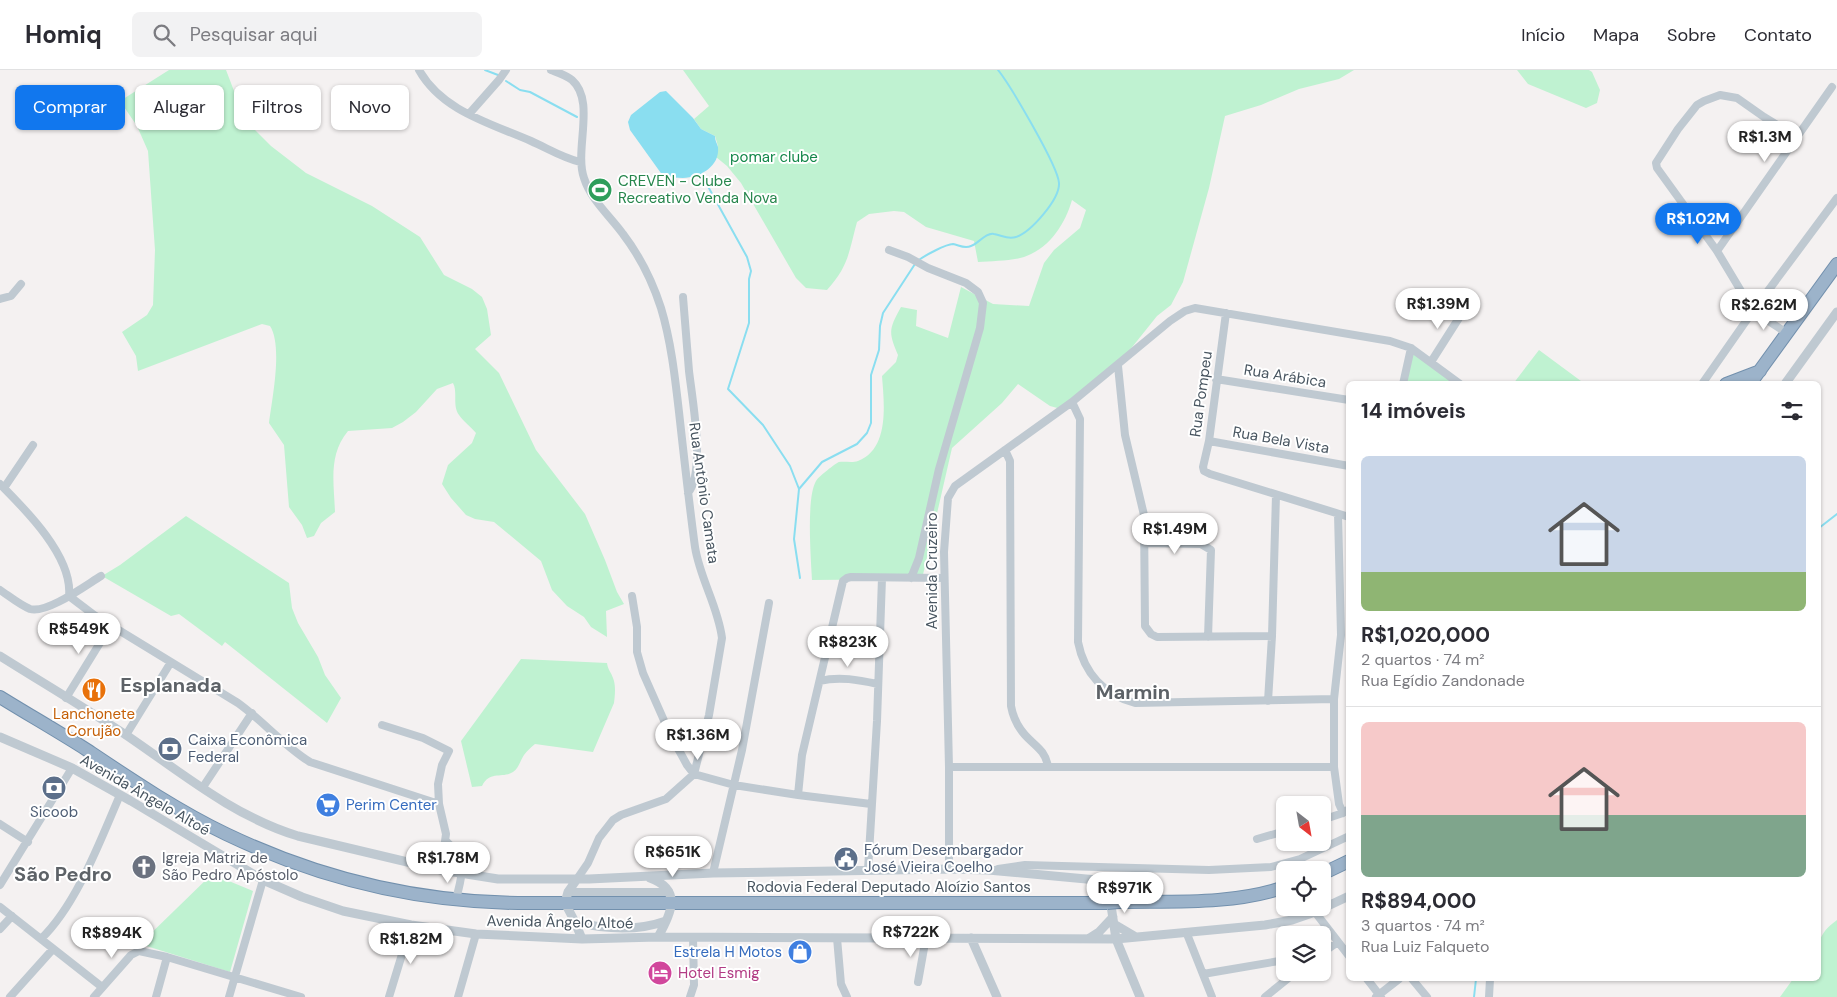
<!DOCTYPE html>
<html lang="pt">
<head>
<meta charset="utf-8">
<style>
  body { margin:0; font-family:"DM Sans",sans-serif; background:#f2f2f3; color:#2b2b33; height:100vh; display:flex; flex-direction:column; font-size:19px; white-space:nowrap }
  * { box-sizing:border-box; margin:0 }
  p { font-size:16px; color:#7c7c81 }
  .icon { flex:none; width:28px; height:28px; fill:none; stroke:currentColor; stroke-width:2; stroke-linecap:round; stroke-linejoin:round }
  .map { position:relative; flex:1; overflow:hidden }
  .drawer { position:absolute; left:1346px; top:311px; width:475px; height:600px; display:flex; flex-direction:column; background:#fff; border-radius:8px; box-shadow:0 1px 4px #0004 }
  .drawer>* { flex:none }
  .guide { position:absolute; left:15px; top:15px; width:475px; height:45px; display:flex; gap:10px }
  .needle { width:32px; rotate:149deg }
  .fabs { position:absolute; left:1276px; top:726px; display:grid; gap:10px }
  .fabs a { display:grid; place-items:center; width:55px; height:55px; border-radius:8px; background:#fff; box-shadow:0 1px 4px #0004; font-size:25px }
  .price { position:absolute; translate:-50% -42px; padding:0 11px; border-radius:18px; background:#fff; color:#222; font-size:16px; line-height:32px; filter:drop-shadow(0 1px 2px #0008) }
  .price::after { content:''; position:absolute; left:50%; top:30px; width:15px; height:11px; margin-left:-8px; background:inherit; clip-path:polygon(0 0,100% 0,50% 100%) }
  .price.current { background:#17e; color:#fff }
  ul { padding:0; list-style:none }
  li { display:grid; align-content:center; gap:10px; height:265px; padding:0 15px }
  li+li { border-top:1px solid #e1e1e2 }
  li span { display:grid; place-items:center; height:155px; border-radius:8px; color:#555 }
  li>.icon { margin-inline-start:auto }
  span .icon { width:90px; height:90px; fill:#fffc; stroke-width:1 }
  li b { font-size:21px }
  h2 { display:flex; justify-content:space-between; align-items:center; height:60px; padding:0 15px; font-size:21px }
  .pill { padding:0 18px; border-radius:8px; background:#fff; box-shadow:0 1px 4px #0004; font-size:18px; line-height:45px }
  .pill.current { background:#17e; color:#fff }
  header { display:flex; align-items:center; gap:30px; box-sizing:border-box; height:70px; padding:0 25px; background:#fff; border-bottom:1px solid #e1e1e2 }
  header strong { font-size:24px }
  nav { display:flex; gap:28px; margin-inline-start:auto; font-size:18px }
  .search { width:350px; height:45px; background:#f2f2f3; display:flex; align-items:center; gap:12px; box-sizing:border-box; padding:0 18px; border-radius:8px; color:#7c7c81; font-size:19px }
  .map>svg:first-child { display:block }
</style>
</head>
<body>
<header>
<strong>Homiq</strong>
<div class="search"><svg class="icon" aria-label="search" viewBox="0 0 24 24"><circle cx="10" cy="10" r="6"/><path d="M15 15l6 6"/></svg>Pesquisar aqui</div>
<nav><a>Início</a><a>Mapa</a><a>Sobre</a><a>Contato</a></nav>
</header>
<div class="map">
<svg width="1837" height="927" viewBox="0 0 1837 927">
  <rect width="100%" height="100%" fill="#f4f1f1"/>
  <path fill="#bff2d1" d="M169 0H226L244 47 255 60 271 76 306 103 372 136 420 167 444 205 472 219 482 227 487 239 491 265 475 279 499 303 536 380 585 444 605 490 617 522 624 534 606 541 607 567 591 557 584 547 567 536 552 520 541 491 494 452 475 449 466 445 451 428 442 414 448 395 472 373 476 363C471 357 463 351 459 345 452 335 458 322 453 313L437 319 416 342 403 352 392 358 348 361C328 385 334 413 335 442L321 453 314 466 307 468 302 455 289 437 284 375 269 353C272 329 283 276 270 256L262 254 138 301 136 286 122 262 147 245 153 235 155 180 148 81 137 56 120 31Z
    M683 0H1354L1339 9 1299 19 1261 35 1225 46 1209 118 1183 212 1171 235 1157 246 1125 286 1061 339 1050 336 1018 314 1002 333 952 378 922 509 812 510C811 489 806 428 816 411 818 407 836 393 839 392 845 391 852 393 858 391 890 379 884 333 882 306L896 292 898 285C888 262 889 259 901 237L917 240 916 256 948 268 961 217 993 234 1029 236 1044 193 1054 180 1080 158 1086 140 1072 130C1065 154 1050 178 1024 187 1011 191 993 191 978 192L974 171 926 157 904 142 894 141 869 144 857 152C849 181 849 196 827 220L806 218 796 208 741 113 727 96 716 87 718 76 715 66 701 59 694 49 709 36Z
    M1517 0H1589L1592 2 1600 20 1597 33 1586 38 1528 14Z
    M1412 279 1455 314H1405Z
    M1539 280 1585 314H1513Z
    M186 446 289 513 292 538 298 553 318 587 325 605 341 628 327 653 225 572 222 576 179 544 171 546 102 506 120 495Z
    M521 589 607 593C608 600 611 602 613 608 616 615 615 625 614 633L593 682 535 674C531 677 527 681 524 685 520 691 519 698 513 702 502 709 490 700 482 716L472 717 461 671Z
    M212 804 253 821 230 902 140 874Z
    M1837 850V927H1780L1793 909H1819C1819 881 1812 868 1837 850Z"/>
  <path fill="#8adef0" d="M666 21 693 48 701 59 715 66C715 71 717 73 718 77 720 97 700 107 683 108 676 108 669 107 663 106L630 60 628 52 631 45 660 22Z"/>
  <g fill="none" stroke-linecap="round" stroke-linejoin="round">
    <path stroke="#8adef0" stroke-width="2" d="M485 0 498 5
      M506 11 520 20 530 22 577 47
      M700 102 747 187 751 201 749 209V253L728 319 763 355 790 396 799 419 794 469 800 508
      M919 190C924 186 946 174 953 174 959 175 964 179 971 176 978 174 986 162 994 164 1002 165 1007 170 1016 167 1031 162 1060 129 1059 113 1058 96 1010 15 998 0
      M799 419 822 392 857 374 867 363 871 353V305L879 280 880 256 883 243 915 194
      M1819 458 1837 444
      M1474 927 1476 909"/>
    <defs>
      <path id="trunk" d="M1726 314 1760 301
        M1750 314 1837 194
        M0 627C29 645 59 662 87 680 132 710 178 741 226 764 318 808 417 832 518 833H1107
        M1322 804 1349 791
        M1119 832C1174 831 1232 835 1285 817"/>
    </defs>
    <use href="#trunk" stroke="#7290ad" stroke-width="14"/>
    <path stroke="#bfc9d1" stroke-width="8" d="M419 0C442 41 490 53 531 71 549 79 561 87 580 92
      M551 0C559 3 566 5 572 10 596 31 574 80 584 108 591 130 610 146 623 164 639 185 653 213 661 238 671 271 675 307 679 342 684 387 689 433 695 477 700 509 718 536 722 568L709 645 694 704 666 729 621 745 613 750 599 768 588 793 577 809
      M469 44 499 10 506 0
      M889 180 908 187 928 198 966 213 978 222 983 233 980 258 939 399 919 488 911 508
      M1717 181 1832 17
      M683 227C685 252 687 277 689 301 692 328 706 402 688 423
      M0 229 11 226 21 214
      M1226 243 1209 371 1203 397 1204 401 1210 404 1349 447
      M1787 263 1753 241 1717 181 1657 98 1656 93 1678 59 1697 35 1704 31 1720 25 1737 28 1764 47 1797 67
      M1431 292 1464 240
      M1118 296 1125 365 1144 445 1145 556 1151 564 1157 567 1272 566
      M1216 309 1349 330
      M1403 314 1411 278
      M1702 314 1753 241 1837 128
      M1072 332 1080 349 1078 572C1084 603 1104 625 1135 633L1334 629
      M1209 371 1349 396
      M1005 380 1010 391 1011 636C1013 647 1017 656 1025 665 1035 676 1045 680 1048 696
      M0 414C26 440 73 487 69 526
      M4 418 33 375
      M1338 444 1341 565 1334 629V697L1339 734 1343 743
      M1144 473 1201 474 1211 480 1208 567
      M0 520C9 526 20 535 30 539 47 544 86 515 101 506
      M69 526 94 545 238 633C263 651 284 676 310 692L439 734
      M632 526 637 557V582L643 603 670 664 687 695 694 704 734 715 798 725 871 734
      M820 611C839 606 859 610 878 614
      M66 628 111 555
      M1268 631 1272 566 1276 425
      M382 655 423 668 449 681 442 695 438 714 439 734 446 764 441 800
      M126 665 171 592
      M949 697H1334
      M203 717 252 643
      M798 725 802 685 843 511 847 508 851 507 944 508
      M1322 750 1343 743 1349 739
      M0 754 28 772
      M1257 769 1285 761
      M446 771C469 792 462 803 456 830
      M949 799V697L944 482 948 428 955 416 1072 332 1170 251 1185 241 1195 238 1390 271 1411 278 1460 314
      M998 799 1025 795 1209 800 1271 797 1300 789 1349 766
      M868 800 877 651 882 508
      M713 803 742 680 769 533
      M0 815 72 698
      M568 822H669
      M0 837 102 917
      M1315 842 1349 886
      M0 859 12 846
      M1187 864 1212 927
      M837 868 841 914 847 927
      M41 869C77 834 100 771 120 725
      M1322 883 1338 872
      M1203 904 1285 890
      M1367 909 1381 927
      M1412 909 1427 927
      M918 912 926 867
      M10 927 53 879
      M94 927 131 885 139 881 167 887 301 927
      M156 927 167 887
      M229 927 263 810
      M389 927 411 855
      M458 927 476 864
      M690 927 694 915 693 867
      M1265 927 1296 902
      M1376 927 1399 909
      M1489 927 1490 909"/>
    <path stroke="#bfc9d1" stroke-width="9" d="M1785 314 1837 242
      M0 586C43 613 87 639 129 667 183 704 235 747 298 766L441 800 498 809H589L713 803 949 799 988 800 1097 810 1109 822 1116 869 1140 927
      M0 667 72 698 131 731 263 810 302 827 343 841 411 855 476 864 582 869 658 867 1116 869 1265 855 1292 850 1315 842 1349 826
      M650 808C683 820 671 844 658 867
      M577 809 568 822 565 833 575 852 582 869
      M575 852C604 859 638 861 666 851
      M1114 854 1136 867
      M971 868 997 927
      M1088 869 1099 862 1113 847"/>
    <use href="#trunk" stroke="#9cb3ca" stroke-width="12"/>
    <defs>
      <path id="trunk-bridge" d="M1107 833 1119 832"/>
    </defs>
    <use href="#trunk-bridge" stroke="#7290ad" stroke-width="14" stroke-linecap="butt"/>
    <use href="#trunk-bridge" stroke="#9cb3ca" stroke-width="12"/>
  </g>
  <defs>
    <symbol id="stadium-disc" viewBox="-11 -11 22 22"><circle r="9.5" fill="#2e9e5b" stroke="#fff"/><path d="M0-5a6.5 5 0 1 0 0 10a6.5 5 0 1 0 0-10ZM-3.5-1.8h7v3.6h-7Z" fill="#fff"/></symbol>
    <symbol id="restaurant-disc" viewBox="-11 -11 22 22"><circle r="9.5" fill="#e8710a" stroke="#fff"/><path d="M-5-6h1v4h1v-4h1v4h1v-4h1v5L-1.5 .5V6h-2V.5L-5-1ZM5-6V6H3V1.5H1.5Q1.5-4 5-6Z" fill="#fff"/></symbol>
    <symbol id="bank-disc" viewBox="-11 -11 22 22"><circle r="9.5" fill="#5c6f8a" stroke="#fff"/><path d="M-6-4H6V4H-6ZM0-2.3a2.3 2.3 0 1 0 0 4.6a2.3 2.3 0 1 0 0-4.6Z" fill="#fff"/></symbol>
    <symbol id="supermarket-disc" viewBox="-11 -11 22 22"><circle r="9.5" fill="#3f7fe0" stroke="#fff"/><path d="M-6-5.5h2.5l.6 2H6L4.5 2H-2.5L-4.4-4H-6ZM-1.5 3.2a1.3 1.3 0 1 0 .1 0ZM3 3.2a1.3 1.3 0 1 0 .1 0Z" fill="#fff"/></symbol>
    <symbol id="civic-disc" viewBox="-11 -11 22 22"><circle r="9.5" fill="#5c6f8a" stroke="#fff"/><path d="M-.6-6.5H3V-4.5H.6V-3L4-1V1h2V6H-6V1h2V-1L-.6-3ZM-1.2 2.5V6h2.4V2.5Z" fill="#fff"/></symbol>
    <symbol id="church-disc" viewBox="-11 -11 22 22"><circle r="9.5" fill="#6b7280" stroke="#fff"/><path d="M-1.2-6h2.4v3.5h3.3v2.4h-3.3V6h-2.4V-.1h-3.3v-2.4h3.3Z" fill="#fff"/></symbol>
    <symbol id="shop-disc" viewBox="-11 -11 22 22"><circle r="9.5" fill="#3f7fe0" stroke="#fff"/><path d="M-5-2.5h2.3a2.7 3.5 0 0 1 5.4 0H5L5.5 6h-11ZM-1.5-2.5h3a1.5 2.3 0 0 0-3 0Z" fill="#fff"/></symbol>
    <symbol id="hotel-disc" viewBox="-11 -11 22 22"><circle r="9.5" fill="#d1479c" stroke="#fff"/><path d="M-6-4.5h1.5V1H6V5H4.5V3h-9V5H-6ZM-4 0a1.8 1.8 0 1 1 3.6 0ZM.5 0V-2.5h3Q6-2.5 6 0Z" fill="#fff"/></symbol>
  </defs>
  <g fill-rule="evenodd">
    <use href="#stadium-disc" x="586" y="106" width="28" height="28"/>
    <use href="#restaurant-disc" x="80" y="606" width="28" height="28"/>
    <use href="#bank-disc" x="156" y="665" width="28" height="28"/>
    <use href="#bank-disc" x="40" y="704" width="28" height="28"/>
    <use href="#supermarket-disc" x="314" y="721" width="28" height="28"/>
    <use href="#civic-disc" x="832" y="775" width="28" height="28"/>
    <use href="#church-disc" x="130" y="783" width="28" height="28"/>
    <use href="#shop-disc" x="786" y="868" width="28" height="28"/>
    <use href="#hotel-disc" x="646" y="889" width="28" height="28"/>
  </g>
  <g text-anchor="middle" stroke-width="4" stroke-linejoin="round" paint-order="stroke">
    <g font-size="15" fill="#13874a" stroke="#fff">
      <text x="774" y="92">pomar clube</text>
    </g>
    <g font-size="15" fill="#27864d" stroke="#fff" text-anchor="start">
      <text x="618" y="116">CREVEN - Clube<tspan x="618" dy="17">Recreativo Venda Nova</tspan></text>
    </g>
    <g font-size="15" fill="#485560" stroke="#fff">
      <text transform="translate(1285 306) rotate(9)" y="5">Rua Arábica</text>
      <text transform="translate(1201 324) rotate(-82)" y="5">Rua Pompeu</text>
      <text transform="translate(1281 370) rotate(10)" y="5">Rua Bela Vista</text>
      <text transform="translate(704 423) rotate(82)" y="5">Rua Antônio Camata</text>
      <text transform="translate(932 501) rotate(-90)" y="5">Avenida Cruzeiro</text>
      <text transform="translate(145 725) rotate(30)" y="5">Avenida Ângelo Altoé</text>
      <text x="889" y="822">Rodovia Federal Deputado Aloízio Santos</text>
      <text transform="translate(560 852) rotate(1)" y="5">Avenida Ângelo Altoé</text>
    </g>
    <g font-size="15" fill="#c56008" stroke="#fff">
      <text x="94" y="649">Lanchonete<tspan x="94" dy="17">Corujão</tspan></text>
    </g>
    <g font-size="15" fill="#4e5e75" stroke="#fff" text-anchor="start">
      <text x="188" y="675">Caixa Econômica<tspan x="188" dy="17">Federal</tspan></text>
      <text x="54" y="747" text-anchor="middle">Sicoob</text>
      <text x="864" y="785">Fórum Desembargador<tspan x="864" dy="17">José Vieira Coelho</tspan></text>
    </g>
    <g font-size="15" fill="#366cbe" stroke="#fff" text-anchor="start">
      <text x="346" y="740">Perim Center</text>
      <text x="782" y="887" text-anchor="end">Estrela H Motos</text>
    </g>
    <g font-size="15" fill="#5b616d" stroke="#fff" text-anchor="start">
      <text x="162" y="793">Igreja Matriz de<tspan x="162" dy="17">São Pedro Apóstolo</tspan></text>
    </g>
    <g font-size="15" fill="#b23c85" stroke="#fff" text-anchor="start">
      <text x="678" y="908">Hotel Esmig</text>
    </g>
    <g font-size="20" font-weight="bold" fill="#5d6267" stroke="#fff">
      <text x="171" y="622">Esplanada</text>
      <text x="1133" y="629">Marmin</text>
      <text x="63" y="811">São Pedro</text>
    </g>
  </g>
</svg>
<div class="fabs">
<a><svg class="needle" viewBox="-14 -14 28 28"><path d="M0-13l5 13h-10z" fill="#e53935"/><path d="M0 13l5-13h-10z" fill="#7c7c81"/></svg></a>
<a><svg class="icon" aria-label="locate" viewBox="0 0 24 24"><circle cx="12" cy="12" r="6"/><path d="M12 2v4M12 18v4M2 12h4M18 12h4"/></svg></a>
<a><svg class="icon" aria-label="layers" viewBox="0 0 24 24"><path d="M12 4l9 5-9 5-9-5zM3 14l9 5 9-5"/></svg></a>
</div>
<b class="price" style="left:1765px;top:93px">R$1.3M</b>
<b class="price current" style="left:1698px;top:175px">R$1.02M</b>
<b class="price" style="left:1438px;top:260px">R$1.39M</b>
<b class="price" style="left:1764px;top:261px">R$2.62M</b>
<b class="price" style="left:1175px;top:485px">R$1.49M</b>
<b class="price" style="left:79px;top:585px">R$549K</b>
<b class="price" style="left:848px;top:598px">R$823K</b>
<b class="price" style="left:698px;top:691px">R$1.36M</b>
<b class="price" style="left:673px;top:808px">R$651K</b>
<b class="price" style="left:448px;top:814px">R$1.78M</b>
<b class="price" style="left:1125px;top:844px">R$971K</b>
<b class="price" style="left:911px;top:888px">R$722K</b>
<b class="price" style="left:112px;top:889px">R$894K</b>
<b class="price" style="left:411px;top:895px">R$1.82M</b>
<div class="guide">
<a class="pill current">Comprar</a>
<a class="pill">Alugar</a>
<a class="pill">Filtros</a>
<a class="pill">Novo</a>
</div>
<section class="drawer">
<h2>14 imóveis<svg class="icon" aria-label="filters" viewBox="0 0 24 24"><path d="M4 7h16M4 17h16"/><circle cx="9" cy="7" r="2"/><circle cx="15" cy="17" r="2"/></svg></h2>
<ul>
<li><span style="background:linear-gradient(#c9d6e8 75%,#8fb573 0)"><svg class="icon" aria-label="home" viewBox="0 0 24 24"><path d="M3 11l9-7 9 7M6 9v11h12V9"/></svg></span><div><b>R$1,020,000</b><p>2 quartos · 74 m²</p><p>Rua Egídio Zandonade</p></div></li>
<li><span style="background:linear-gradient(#f6c9c9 60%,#7fa58c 0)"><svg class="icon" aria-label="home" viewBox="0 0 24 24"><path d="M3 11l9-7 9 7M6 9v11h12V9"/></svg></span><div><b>R$894,000</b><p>3 quartos · 74 m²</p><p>Rua Luiz Falqueto</p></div></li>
</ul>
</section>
</div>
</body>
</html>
